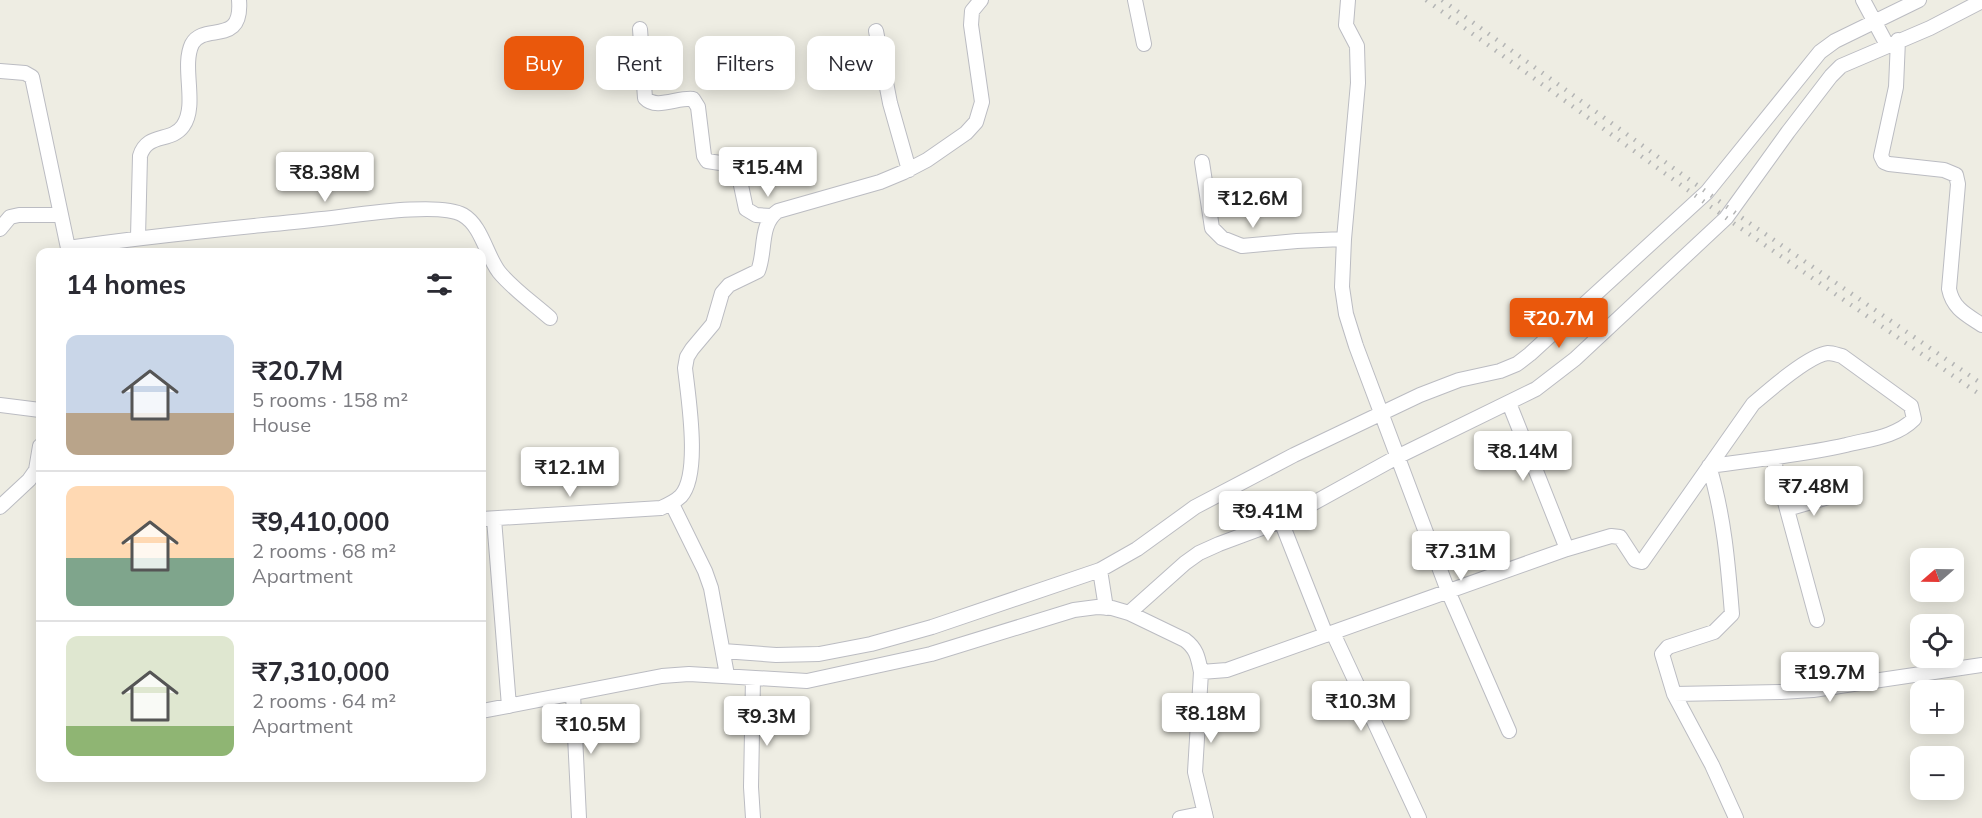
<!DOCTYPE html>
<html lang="en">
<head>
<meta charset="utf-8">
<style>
  body { margin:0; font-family:Mulish,sans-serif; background:#f7f7f7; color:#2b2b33; height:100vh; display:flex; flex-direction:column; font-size:22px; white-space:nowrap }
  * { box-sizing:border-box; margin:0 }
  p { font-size:20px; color:#7c7c81 }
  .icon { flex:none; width:33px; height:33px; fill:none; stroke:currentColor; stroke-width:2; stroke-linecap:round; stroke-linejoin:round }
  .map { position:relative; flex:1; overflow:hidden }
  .drawer { position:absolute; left:36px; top:248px; width:450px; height:534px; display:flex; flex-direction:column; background:#fff; border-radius:12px; box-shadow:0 3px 15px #0003 }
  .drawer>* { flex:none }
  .top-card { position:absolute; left:504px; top:36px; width:570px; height:54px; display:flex; gap:12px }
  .needle { width:39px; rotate:250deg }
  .tools { position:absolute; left:1910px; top:548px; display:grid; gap:12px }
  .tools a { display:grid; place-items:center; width:54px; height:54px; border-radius:12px; background:#fff; box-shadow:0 3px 15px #0003; font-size:30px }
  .price { position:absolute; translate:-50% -51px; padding:0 14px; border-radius:6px; background:#fff; color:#222; font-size:20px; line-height:39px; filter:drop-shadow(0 2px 3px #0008) }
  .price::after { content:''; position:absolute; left:50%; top:36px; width:18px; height:14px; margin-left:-9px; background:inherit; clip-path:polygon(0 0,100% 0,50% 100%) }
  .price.on { background:#ea580c; color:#fff }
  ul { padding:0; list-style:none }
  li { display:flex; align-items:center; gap:18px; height:150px; padding:0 30px }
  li+li { border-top:2px solid #e1e1e2 }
  li span { display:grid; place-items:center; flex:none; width:168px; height:120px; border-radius:12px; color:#555 }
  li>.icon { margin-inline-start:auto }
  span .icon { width:72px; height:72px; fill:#fffc; stroke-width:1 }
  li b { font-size:26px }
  h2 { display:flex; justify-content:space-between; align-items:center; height:72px; padding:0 30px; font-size:26px }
  .chip { padding:0 21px; border-radius:12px; background:#fff; box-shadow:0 3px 15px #0003; font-size:21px; line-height:54px }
  .chip.on { background:#ea580c; color:#fff }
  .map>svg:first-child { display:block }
</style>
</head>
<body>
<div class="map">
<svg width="1982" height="818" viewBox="0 0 1982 818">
  <rect width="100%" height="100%" fill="#eeede3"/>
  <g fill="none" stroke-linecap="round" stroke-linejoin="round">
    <defs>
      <path id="street" d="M1135 0 1144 44
        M1348 0 1346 25 1357 46 1358 83 1344 239 1342 287 1346 314 1356 346 1448 591 1509 731
        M1863 0 1887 45
        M640 29 645 98C656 110 678 97 693 99L698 107 704 156 707 161 727 164 733 166 738 171 746 209 756 215 771 216
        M876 31 890 103 909 170
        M1898 40 1896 87 1881 156 1884 162 1889 164 1944 170 1956 175 1958 184 1949 289C1953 309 1967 315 1982 325
        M0 71 25 73 32 77 68 248
        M1202 162 1212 228 1222 238 1242 246 1297 241 1344 239
        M0 229 10 217 19 215H60
        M138 237 140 156C147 132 171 143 183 126 198 105 181 67 192 44 204 22 243 47 239 0
        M68 252V248C153 235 237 228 322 219 352 216 439 201 463 215 482 226 486 255 499 272 513 289 533 303 550 318
        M1509 403 1567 549
        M0 405 40 410
        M1773 458 1817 620
        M672 504 705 571 711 588 727 675
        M0 507 29 480 36 470 40 446
        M1787 509 1832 496
        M482 519 661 508C668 505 675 502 681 496 701 474 688 396 685 368L687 357 692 349 713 324 722 293 729 285 758 271C766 252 759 224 778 211L880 182 904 172 927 160 966 133 976 122 982 102 971 25 972 11 981 0
        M494 519 509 706
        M1281 521 1326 635
        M1106 608 1100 570 1137 549 1195 507 1294 455 1420 395 1459 380 1500 371 1517 364 1530 354 1707 192 1820 52 1835 41 1919 0
        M1129 613 1185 563 1199 553 1219 544 1281 521 1397 457 1536 389 1575 359 1726 218 1788 132 1831 76 1841 66 1930 28 1982 1
        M1333 633 1419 818
        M723 651 776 655 819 654 871 644 932 627 1100 570
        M1201 672 1195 772 1206 818
        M573 694 579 818
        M1674 694 1781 692 1813 690 1982 665
        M482 711 662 676 689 674 807 681 931 654 1074 610 1097 607 1112 608 1129 613 1185 640C1197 649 1198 658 1201 672L1227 670 1567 549 1611 536 1620 537 1635 560 1642 562 1753 404C1768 391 1809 355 1828 353 1832 353 1838 355 1842 356L1911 406 1914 419C1896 437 1870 439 1846 445 1801 455 1755 460 1709 466 1724 515 1728 564 1732 614L1714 632 1668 647 1662 654 1674 694 1712 765 1736 818
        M753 818 751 787 753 678
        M1180 818 1205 813"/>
    </defs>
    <use href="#street" stroke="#bbbcc2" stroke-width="16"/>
    <use href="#street" stroke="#fff" stroke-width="14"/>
    <path stroke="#b4b5b5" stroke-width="4.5" stroke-dasharray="1.5 8" stroke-linecap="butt" d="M1426 0 1736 225 1982 396
      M1442 0 1745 220 1982 384"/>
  </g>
</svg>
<div class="tools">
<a><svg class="needle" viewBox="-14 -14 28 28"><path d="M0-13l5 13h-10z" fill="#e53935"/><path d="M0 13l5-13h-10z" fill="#7c7c81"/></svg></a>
<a><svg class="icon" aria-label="locate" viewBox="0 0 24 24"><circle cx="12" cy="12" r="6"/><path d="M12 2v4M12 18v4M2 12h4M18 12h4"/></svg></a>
<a>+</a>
<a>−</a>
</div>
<b class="price" style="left:768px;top:198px">₹15.4M</b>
<b class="price" style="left:325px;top:203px">₹8.38M</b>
<b class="price" style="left:1253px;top:229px">₹12.6M</b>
<b class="price on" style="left:1559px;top:349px">₹20.7M</b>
<b class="price" style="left:1523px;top:482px">₹8.14M</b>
<b class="price" style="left:570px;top:498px">₹12.1M</b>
<b class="price" style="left:1814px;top:517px">₹7.48M</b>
<b class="price" style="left:1268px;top:542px">₹9.41M</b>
<b class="price" style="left:1461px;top:582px">₹7.31M</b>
<b class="price" style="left:1830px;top:703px">₹19.7M</b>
<b class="price" style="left:1361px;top:732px">₹10.3M</b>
<b class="price" style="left:1211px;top:744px">₹8.18M</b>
<b class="price" style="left:767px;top:747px">₹9.3M</b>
<b class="price" style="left:591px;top:755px">₹10.5M</b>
<div class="top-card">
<a class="chip on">Buy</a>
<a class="chip">Rent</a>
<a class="chip">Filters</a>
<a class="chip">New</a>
</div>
<section class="drawer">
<h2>14 homes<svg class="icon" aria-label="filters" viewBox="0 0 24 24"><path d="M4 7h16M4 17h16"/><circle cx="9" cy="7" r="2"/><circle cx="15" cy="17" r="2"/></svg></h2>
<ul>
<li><span style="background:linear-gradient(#c9d6e8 65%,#b9a48a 0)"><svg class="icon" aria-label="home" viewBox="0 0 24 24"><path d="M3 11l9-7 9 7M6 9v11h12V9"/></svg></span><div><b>₹20.7M</b><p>5 rooms · 158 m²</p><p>House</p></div></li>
<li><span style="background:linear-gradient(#ffd9b3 60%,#7fa58c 0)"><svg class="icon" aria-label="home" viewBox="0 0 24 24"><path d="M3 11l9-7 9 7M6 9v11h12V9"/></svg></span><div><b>₹9,410,000</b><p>2 rooms · 68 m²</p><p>Apartment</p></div></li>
<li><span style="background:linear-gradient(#dfe7d0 75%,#8fb573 0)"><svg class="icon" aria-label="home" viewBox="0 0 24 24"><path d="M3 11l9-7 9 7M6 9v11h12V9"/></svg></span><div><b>₹7,310,000</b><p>2 rooms · 64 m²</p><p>Apartment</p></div></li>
</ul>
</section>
</div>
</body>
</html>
